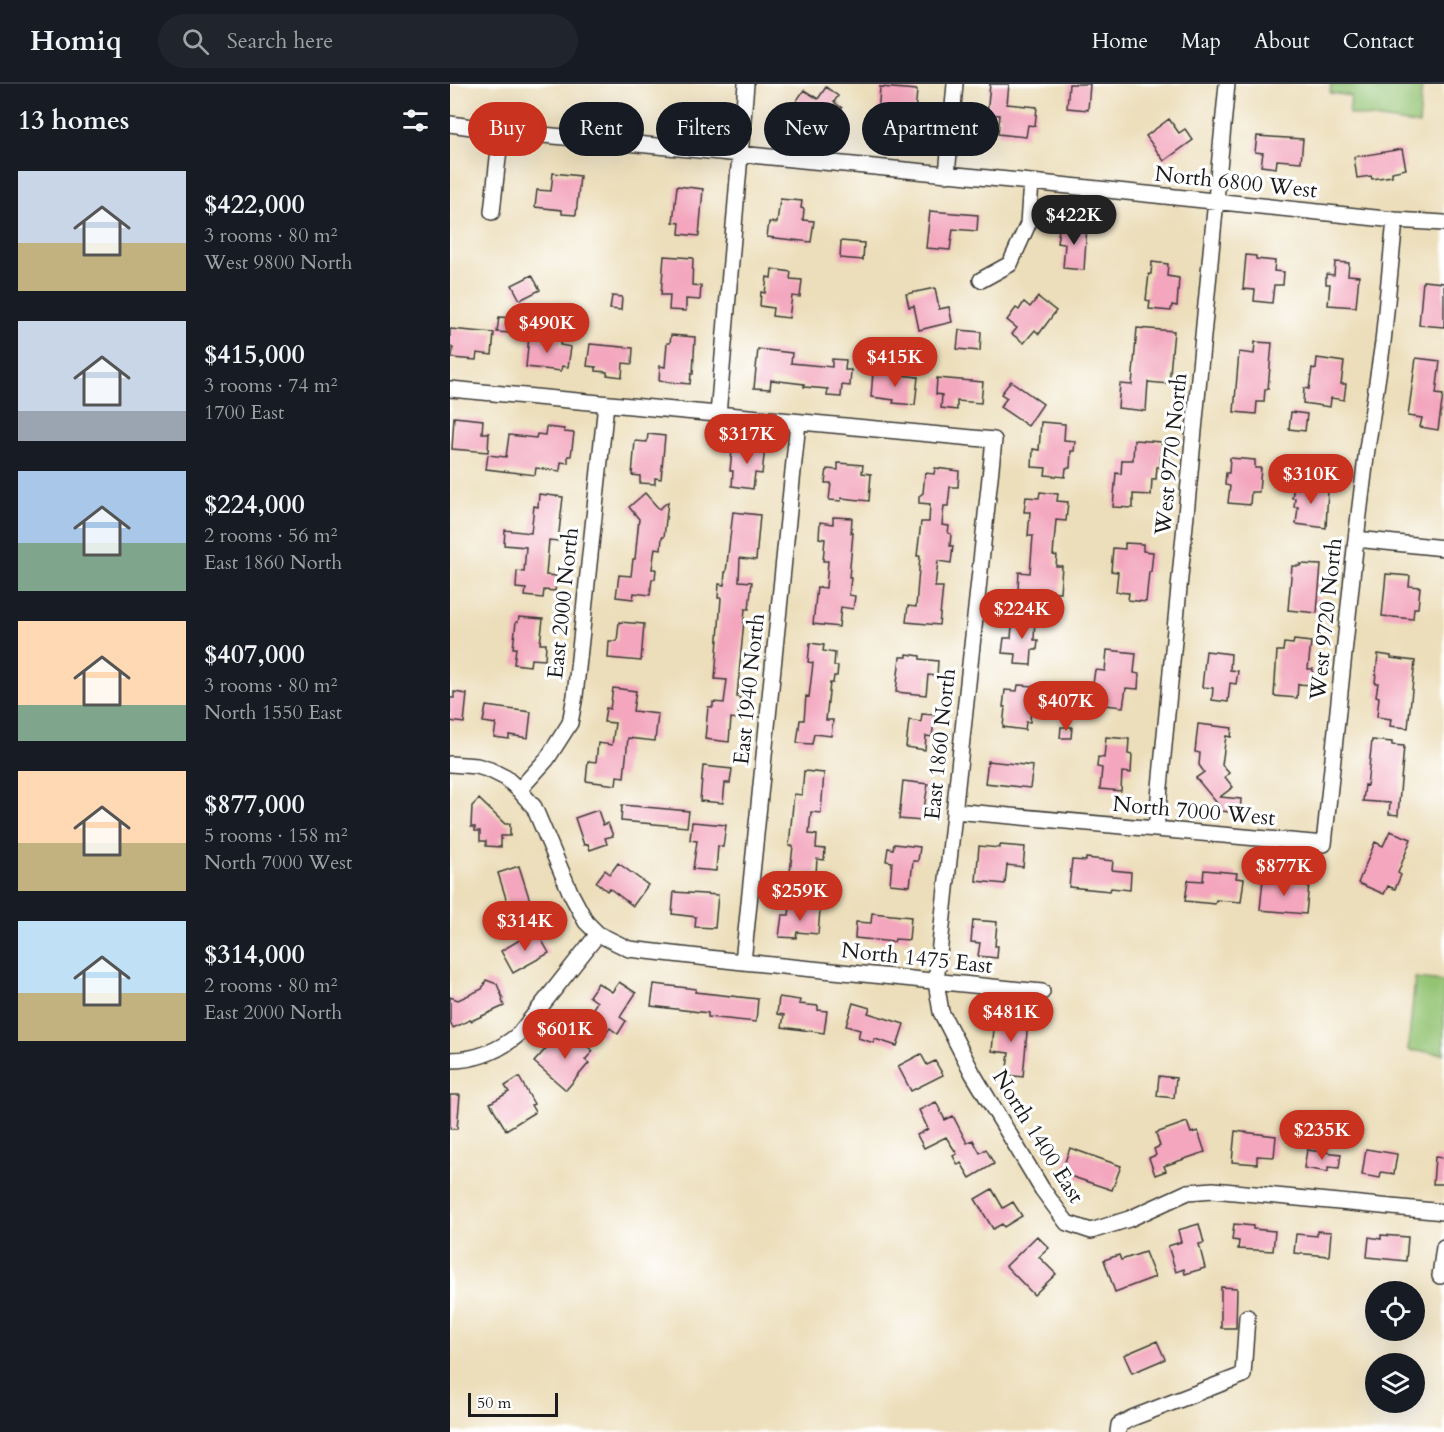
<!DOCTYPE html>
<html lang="en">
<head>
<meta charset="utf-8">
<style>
  body { margin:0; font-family:Cardo,serif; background:#20242c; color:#f1f3f6; height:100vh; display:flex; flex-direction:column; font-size:22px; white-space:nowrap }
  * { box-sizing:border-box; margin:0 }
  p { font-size:20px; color:#9ea1a6 }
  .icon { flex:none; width:33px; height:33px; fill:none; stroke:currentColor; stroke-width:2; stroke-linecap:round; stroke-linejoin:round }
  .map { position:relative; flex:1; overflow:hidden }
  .side { display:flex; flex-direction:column; background:#171b24; width:450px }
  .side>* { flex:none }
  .hud { position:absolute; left:18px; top:18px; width:570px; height:54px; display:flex; gap:12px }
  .controls { position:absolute; left:915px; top:1197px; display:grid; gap:12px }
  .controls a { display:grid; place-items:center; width:60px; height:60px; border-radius:50%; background:#171b24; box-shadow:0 6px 24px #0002; font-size:30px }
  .scale { position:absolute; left:18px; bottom:15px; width:90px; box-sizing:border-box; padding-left:6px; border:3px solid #1c1c1c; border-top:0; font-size:16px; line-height:21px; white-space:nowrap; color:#1c1c1c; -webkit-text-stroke:4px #fff; paint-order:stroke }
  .price { position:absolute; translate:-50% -51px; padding:0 14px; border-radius:21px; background:#c8321e; color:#fff; font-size:20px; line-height:39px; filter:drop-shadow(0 2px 3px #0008) }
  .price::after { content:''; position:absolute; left:50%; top:36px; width:18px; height:14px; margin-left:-9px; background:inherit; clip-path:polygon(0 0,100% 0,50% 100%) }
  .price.active { background:#222; color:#fff }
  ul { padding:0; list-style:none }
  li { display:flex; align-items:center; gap:18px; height:150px; padding:0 18px }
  li span { display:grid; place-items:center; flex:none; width:168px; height:120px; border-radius:0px; color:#555 }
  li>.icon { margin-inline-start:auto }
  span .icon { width:72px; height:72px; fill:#fffc; stroke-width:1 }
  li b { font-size:26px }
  h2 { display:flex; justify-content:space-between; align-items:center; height:72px; padding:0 18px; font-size:26px }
  .chip { padding:0 21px; border-radius:27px; background:#171b24; box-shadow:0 6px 24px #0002; font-size:21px; line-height:54px }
  .chip.active { background:#c8321e; color:#fff }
  header { display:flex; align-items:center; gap:36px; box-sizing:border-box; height:84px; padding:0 30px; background:#171b24; border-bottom:2px solid #363941 }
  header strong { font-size:28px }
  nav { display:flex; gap:33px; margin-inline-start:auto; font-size:21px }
  .search { width:420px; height:54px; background:#20242c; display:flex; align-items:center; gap:15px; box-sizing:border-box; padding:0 21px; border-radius:33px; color:#9ea1a6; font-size:22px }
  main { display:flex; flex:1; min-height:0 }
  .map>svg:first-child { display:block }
</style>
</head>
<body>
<header>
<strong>Homiq</strong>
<div class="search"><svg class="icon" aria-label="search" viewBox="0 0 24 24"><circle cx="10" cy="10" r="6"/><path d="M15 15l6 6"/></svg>Search here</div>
<nav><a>Home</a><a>Map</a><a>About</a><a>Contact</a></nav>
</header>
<main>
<section class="side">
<h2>13 homes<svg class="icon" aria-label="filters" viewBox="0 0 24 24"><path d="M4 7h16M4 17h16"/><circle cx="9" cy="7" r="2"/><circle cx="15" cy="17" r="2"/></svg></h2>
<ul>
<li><span style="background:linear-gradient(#c9d6e8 60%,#c2b280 0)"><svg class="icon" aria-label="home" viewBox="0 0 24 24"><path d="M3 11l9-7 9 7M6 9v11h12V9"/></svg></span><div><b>$422,000</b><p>3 rooms · 80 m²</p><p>West 9800 North</p></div></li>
<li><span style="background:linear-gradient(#c9d6e8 75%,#9aa5b1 0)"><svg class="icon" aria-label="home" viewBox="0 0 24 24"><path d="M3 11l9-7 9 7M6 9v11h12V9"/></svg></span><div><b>$415,000</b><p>3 rooms · 74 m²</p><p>1700 East</p></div></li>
<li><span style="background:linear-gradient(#a9c7e8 60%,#7fa58c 0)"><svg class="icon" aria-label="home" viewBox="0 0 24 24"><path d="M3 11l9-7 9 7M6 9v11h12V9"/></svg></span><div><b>$224,000</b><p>2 rooms · 56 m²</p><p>East 1860 North</p></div></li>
<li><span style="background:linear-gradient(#ffd9b3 70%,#7fa58c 0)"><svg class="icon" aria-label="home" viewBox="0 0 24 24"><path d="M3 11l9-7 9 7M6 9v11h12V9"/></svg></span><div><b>$407,000</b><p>3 rooms · 80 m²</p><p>North 1550 East</p></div></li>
<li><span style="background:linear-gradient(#ffd9b3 60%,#c2b280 0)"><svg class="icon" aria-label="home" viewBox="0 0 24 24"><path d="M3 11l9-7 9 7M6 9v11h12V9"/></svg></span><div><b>$877,000</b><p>5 rooms · 158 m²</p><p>North 7000 West</p></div></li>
<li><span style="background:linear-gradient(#bfe0f5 60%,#c2b280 0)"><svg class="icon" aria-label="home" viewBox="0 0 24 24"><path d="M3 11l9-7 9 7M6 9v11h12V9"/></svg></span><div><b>$314,000</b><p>2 rooms · 80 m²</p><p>East 2000 North</p></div></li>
</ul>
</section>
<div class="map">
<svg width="994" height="1348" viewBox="0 0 994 1348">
  <rect width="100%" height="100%" fill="#fff"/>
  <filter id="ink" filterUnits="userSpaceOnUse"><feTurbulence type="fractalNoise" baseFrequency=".0167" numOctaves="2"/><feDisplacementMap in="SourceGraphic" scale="12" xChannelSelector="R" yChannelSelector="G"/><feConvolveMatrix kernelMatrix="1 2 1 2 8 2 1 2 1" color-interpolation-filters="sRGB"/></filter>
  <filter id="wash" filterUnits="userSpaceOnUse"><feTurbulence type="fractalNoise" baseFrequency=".008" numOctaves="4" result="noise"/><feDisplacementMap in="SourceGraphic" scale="24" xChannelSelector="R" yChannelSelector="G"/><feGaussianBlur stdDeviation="1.35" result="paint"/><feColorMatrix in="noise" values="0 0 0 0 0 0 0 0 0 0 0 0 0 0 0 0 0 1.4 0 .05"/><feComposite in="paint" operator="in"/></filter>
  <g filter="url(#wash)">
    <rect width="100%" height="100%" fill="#ecdeba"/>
    <path fill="#93c372" stroke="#587047" stroke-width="1.5" d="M881 0H972L969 41 899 30 901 12 880 9Z
      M965 894 994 897V970L958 966Z"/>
    <g id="blocks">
      <path fill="#f3a6bd" d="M540 0H559L557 20 587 23 585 42 578 41 576 53 548 50 550 31 537 30Z
        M619 0H640L638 26 617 24Z
        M376 3 388 12 384 18 392 24 385 34 387 35 379 47 343 22 354 6 368 15Z
        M430 3 467 6 465 29H472L471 42 450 41 451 34 428 32Z
        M719 35 729 49 735 45 743 56 714 77 696 52Z
        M807 52 853 55 851 78 827 76 826 84 811 82 813 69 805 68Z
        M952 65 956 85 942 88V92L922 95 921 92 907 94 904 73Z
        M103 89 130 92 126 131 112 130V126L85 123 87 106 101 107Z
        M227 102 253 105 249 152 229 150 230 139 223 138Z
        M330 115 352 117 351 124 354 125 353 136 364 137 361 158 317 153 319 138 327 139Z
        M480 127 528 131 527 147 503 145 500 166 476 164Z
        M622 139 637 141 634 186 613 184 615 160 607 159 609 145 622 146Z
        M391 157 414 159 413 176 390 174Z
        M796 171 806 172V175L825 177 824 187 834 188 833 201H824L822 219 804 217 805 206 793 205Z
        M214 172 243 174 242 201 251 202 250 216 236 215V227L219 226 220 211H211Z
        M702 178 718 180 717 192 729 194 727 222 722 221 721 227 699 225 700 217 696 216 699 190H701Z
        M885 178 899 179 898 191 909 192 906 223 878 221 880 200H876V190L884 191Z
        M322 185 341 188 340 195 352 196 350 213 342 212 339 234 322 232 323 224 310 222 311 208 315 209 317 193 321 194Z
        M82 191 90 206 70 216 62 201Z
        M973 197 994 199V243L969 241Z
        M485 204 489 225 499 223 502 238 469 246 464 222 459 223 456 210Z
        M162 212 172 213 171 226 160 225Z
        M588 213 606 227 589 250 585 246 574 259 562 250 567 244 557 236 566 224 569 226 574 218 580 223Z
        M49 233 61 234 60 249 47 248Z
        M687 244 724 247 719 300 698 298 696 327 668 324 670 300 682 301Z
        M0 245 44 249 42 271 27 269 26 276 2 274 3 264 0 263Z
        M509 246 531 248 530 267 507 265Z
        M221 251 245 253 243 290H241L240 300 209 297 210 282 215 283 217 259H220Z
        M79 252 111 255 110 261 121 263 118 283 112 282 111 287 76 283Z
        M805 258 822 259 818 305H815L814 318H807L806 330 784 328 789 268 804 270Z
        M140 260 183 264 182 280 173 279 172 293 157 291V288L146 287V283L137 282Z
        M308 265 342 269 341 279 382 283V275L396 276 395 286H401L400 302 392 301 391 313 377 312 378 305 354 303V300L321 296 320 305 304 304Z
        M867 274 894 278 891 300H896L894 316 881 314 880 323 853 319 854 304 859 305 862 284 866 285Z
        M966 274 990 277 986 310 993 311 988 346 970 343 972 334 958 332Z
        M423 288 468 293 465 321 443 319 444 316 421 313Z
        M487 294 533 298 531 319 507 317V326L491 324 492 311 486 310Z
        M561 297 593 320 578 342 550 323 557 314 551 310Z
        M841 328 857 330 855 347 839 345Z
        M4 333 33 336 32 349H39L38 368 2 365Z
        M591 338 615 340 614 356 625 357 624 367H621L620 384H616L615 393 595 391 596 384 582 383 583 365 589 366Z
        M96 343 114 345V348L124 349 121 372H118V379L111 378 110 387 86 384 85 391 36 385 38 371 56 373 59 351 86 354 87 350 95 351Z
        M198 350 215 352 211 395 205 394V400L190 399V392L182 391 185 357 197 358Z
        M684 356 712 358 710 383H707L706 395H702L701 411 683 410V424L663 423 666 389 671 390 672 376H683Z
        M286 360 315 363 312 390 305 389 303 405 282 402 283 387H280L282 366H286Z
        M780 374 805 376V384H811L809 408H801L800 421 778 419 780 402 775 401 776 389H779Z
        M388 379 413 381 412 389 421 390 419 417 392 414 391 417 379 416 381 399H375L377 385 388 386Z
        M485 384 509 387 508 403H500L498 422H494L492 441 499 442 498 449 501 450 500 462H503L501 479 488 477 485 503H493L489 541 456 538 458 522 466 523 470 472H467L471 438H479L480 420 469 419V412L473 409 475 389 484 390Z
        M860 395 871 397V404L878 405 876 444 846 440 848 423H844L845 414H842L844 402 859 404Z
        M590 408 608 410 607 417 618 418 616 437 606 436 603 471 607 472 606 482H612L610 508H596V516L579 515V505H568L569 488 580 489 583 452H578L580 428H574L576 413 589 414Z
        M195 409 209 425 218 418 214 453H212L211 465 205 464 202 485H206L205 495H202L200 511 184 509 183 515 166 513 169 491 181 492 183 475H185L189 435 179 423Z
        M89 410 113 413 108 457 99 456 96 491 107 492 105 507 94 506 93 514 75 512 76 505 66 504 67 487 74 488 76 463 54 461 55 446 81 449 84 422 88 423Z
        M283 428 310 431 306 476 290 474 289 497 302 498 299 525H295L287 613 290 614 288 635 281 634 279 658 255 655 258 623H263V618L274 619 277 596 265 595 271 514H268L269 500 274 501 275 488H276Z
        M383 433 402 434 401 449H403L399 494H401L399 511 405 512 403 525 391 523 389 543 363 540 367 503 376 504 378 477H373L375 455 369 454 370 438 383 440Z
        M675 459 693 460V467L703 468 701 488H699L696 518 678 516 679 509 666 508 668 488 661 487 663 464 675 465Z
        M850 480 871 481 867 529 838 526 842 482H850Z
        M936 490 960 492 959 502 970 503 968 524H964L963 535 932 532Z
        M563 531 585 533 584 556H588L587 566H582L581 581 565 580 566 570 552 569 554 554H561Z
        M69 533 93 535 90 560H96L95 576 81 575 80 582 64 580 66 564H63L66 538H68Z
        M169 538 194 540 191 577 158 574 159 557H167Z
        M844 556 861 558 858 585H863L861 601 848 600 847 614 824 612 827 567H833L834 559 843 560Z
        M360 559 374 561 373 567 385 569 384 582H388L387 592H384L383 599H380L376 636H383L381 652 364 650 362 660 347 659 350 636H354L356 612 359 613 363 579 358 578Z
        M657 566 686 569 684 589 689 590 688 605 676 604 673 623 645 620 647 601 643 600 645 586 655 587Z
        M756 567 781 570 780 586 788 587 786 600 780 599 778 618 762 616 763 604 752 603Z
        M457 570 470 572V575L488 577 487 592 478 591 476 611 446 608 450 573H457Z
        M928 570 941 572V574L965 577 958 644 940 642 941 635 927 633 929 613 926 612 928 599H925Z
        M568 601 584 602 583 612H590L589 626 581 625 580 638H576L575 646 553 643 555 623H553L555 606 567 607Z
        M163 604 186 607 183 627 208 630 205 657 178 654 174 693 167 692 166 701 136 697 138 677 146 678 148 659 162 661 165 639 154 638 156 624 160 625Z
        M4 608 17 610 14 639 0 637V614H4Z
        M36 622 81 628 78 654 59 651V655L44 653 46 640 33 638Z
        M472 630 485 631 482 653 476 652 475 666 456 663 459 636 471 638Z
        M748 640 782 644 781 653 776 652 772 681 779 689 775 693 783 703 770 713 791 715 790 729 771 727V724L746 694 754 688 749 681 750 669 745 668Z
        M611 643H622L621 654H610Z
        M656 653 679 655 678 670 682 671 681 689 672 688 671 707 650 705 652 684 647 683 648 673 654 674Z
        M922 656 942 658V661L954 662 948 731 939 730 940 719 913 717 915 701 917 702Z
        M538 677 583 682 580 704 535 699Z
        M253 682 282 685 280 699H275L273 719 250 717Z
        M354 687 374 689 371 729 361 728 359 750 367 751 366 764 375 765 374 776 367 775 366 790 340 788 343 762H339L344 710 352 711Z
        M453 697 478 700 472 737 449 735Z
        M29 715 55 740H60V752H51V763L36 762V757H30V747H25V743H21L22 722Z
        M172 721 239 727 237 743 171 737Z
        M148 726 153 741 158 739 163 752 155 754 157 760 140 766 138 760 134 761 125 734Z
        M242 738 276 741 273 763 268 762 266 787 243 785 247 757 240 756Z
        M940 747 961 755 948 789 951 791 945 805 938 802 934 810 908 799 925 758 933 762Z
        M444 760 470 763 468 777H463L460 802 440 800 442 778 436 777 438 764 443 765Z
        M550 761 575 763 573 783 557 781 555 800 526 797 529 762 550 764Z
        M636 774 663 777 662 786 681 788 680 806 661 804 660 807 619 803 622 776 636 777Z
        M168 779 198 801 183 822 159 804 157 807 146 798 155 786 160 790Z
        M69 782 81 820 60 827 48 789Z
        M754 786 787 789 786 794 794 795 791 818 766 816 765 820 735 817 738 796 753 797Z
        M813 795 859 800 856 830 810 826Z
        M224 808 268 811 265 844 245 843 246 833 222 830Z
        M340 823 370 826 368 850 347 848 346 854 329 853 332 831H339Z
        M422 829 461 833 459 856 445 855 444 858 405 854 406 838 421 839Z
        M523 836 547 838 545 862H548L547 874 528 872 530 859 521 858Z
        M86 846 99 869 63 889 51 867Z
        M36 896 47 900 53 915 52 916 54 922 21 937 20 936 3 944 0 937V913L8 916 32 905Z
        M169 898 186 909 170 933 176 937 168 950 160 944 153 953 133 940 147 918 139 912 148 899 162 908Z
        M204 900 246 905 245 908 308 915 306 938 258 933V929L201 922Z
        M329 913 350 916 349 920 368 922V926L377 927 374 949 332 943 334 931 327 930Z
        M403 919 420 924 418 929 454 940 447 962 425 955 424 959 408 954 410 946 396 942Z
        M545 933 578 937 573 993 556 991 559 969 542 967Z
        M121 949 143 967 135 976 139 979 116 1006 84 978 108 951 114 957Z
        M471 970 477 981 485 977 493 991 461 1007 448 982Z
        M709 992 726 994 724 1014 707 1012Z
        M69 993 84 1020 81 1021 85 1028 56 1046 40 1019 59 1008 55 1002Z
        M0 1011H10L7 1045H0Z
        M486 1018 495 1036 503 1032 517 1059 523 1056 530 1069 536 1065 544 1080 520 1094 511 1079 508 1081 503 1072 507 1070 496 1053 474 1064 467 1051 478 1045 469 1026Z
        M737 1038 741 1049 748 1047 755 1068 714 1082 716 1087 705 1091 699 1074 706 1071 704 1065 710 1062 706 1049Z
        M785 1047 826 1052 824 1073 807 1072V1080L782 1078Z
        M620 1064 671 1082 662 1106 611 1089Z
        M916 1065 947 1070 944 1090 931 1088 930 1094 912 1091Z
        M857 1066 891 1070 889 1084 878 1083V1088L854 1084Z
        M985 1073 994 1074V1100H983Z
        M542 1105 553 1124 563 1118 572 1132 554 1143 552 1140 543 1145 525 1115Z
        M749 1140 754 1159 749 1160 755 1184 735 1190 734 1185 726 1188 718 1162 731 1158 728 1146Z
        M784 1140 803 1142V1145L825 1147 823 1167 788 1165 789 1157 782 1156Z
        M867 1147 881 1148 879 1172 844 1169 846 1150 867 1152Z
        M931 1151 958 1153 956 1177 917 1173 919 1153 931 1155Z
        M587 1152 599 1164 589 1173 606 1190 584 1211 556 1182Z
        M695 1168 705 1193 665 1208 654 1176 669 1171 671 1176Z
        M771 1203 787 1204 786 1244H771Z
        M707 1257 715 1275 682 1289 674 1271Z"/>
    </g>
  </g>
  <g filter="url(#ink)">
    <use href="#blocks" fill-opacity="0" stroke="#3b3934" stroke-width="1.5"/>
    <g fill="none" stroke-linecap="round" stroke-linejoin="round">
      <defs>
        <path id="minor" d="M0 40 51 47 581 98 945 136 994 139
          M497 91 505 0
          M42 128 51 47
          M531 196 560 180 578 140 581 98
          M0 305 544 356 486 898 491 928 523 990 592 1105 617 1139 641 1147 679 1135 738 1108 763 1106 994 1128
          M268 331 296 0
          M906 455 994 464
          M0 680 27 682 40 686 56 694 69 706 84 723 121 810 136 838 148 850 179 865 293 878 592 908
          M69 706 97 675 120 639 125 612 156 320
          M504 727 874 760 906 455 917 365 933 258 945 136
          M706 745 777 0
          M293 878 348 338
          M0 976C27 976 49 967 69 950L148 850
          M990 1192 994 1163
          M668 1348 669 1341 682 1334 793 1291 797 1233"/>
      </defs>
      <use href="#minor" stroke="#3b3934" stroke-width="18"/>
      <use href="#minor" stroke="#fff" stroke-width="15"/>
    </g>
  </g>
  <g text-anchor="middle" stroke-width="6" stroke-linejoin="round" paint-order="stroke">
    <g font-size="22" fill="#1c1c1c" stroke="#fff">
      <text transform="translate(786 97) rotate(6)" y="8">North 6800 West</text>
      <text transform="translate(720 370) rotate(-84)" y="8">West 9770 North</text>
      <text transform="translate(112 519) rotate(-84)" y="8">East 2000 North</text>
      <text transform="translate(875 535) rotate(-84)" y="8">West 9720 North</text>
      <text transform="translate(298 605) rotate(-84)" y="8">East 1940 North</text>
      <text transform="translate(489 660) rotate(-84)" y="8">East 1860 North</text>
      <text transform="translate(744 726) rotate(5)" y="8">North 7000 West</text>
      <text transform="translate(467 873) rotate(6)" y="8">North 1475 East</text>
      <text transform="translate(589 1052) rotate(58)" y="8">North 1400 East</text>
    </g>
  </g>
</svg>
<div class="controls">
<a><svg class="icon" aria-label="locate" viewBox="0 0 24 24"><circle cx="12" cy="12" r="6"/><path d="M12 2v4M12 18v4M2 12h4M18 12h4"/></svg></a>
<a><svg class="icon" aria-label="layers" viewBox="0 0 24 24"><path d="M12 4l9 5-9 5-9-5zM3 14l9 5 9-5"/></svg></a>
</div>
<div class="scale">50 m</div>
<b class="price active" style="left:624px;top:162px">$422K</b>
<b class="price" style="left:97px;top:270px">$490K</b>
<b class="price" style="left:445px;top:304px">$415K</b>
<b class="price" style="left:297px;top:381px">$317K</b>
<b class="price" style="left:861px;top:421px">$310K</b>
<b class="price" style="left:572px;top:556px">$224K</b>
<b class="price" style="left:616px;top:648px">$407K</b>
<b class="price" style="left:834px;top:813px">$877K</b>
<b class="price" style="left:350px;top:838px">$259K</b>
<b class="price" style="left:75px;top:868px">$314K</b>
<b class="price" style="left:561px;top:959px">$481K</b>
<b class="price" style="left:115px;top:976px">$601K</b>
<b class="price" style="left:872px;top:1077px">$235K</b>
<div class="hud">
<a class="chip active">Buy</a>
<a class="chip">Rent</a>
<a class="chip">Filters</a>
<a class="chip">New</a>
<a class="chip">Apartment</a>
</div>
</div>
</main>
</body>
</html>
